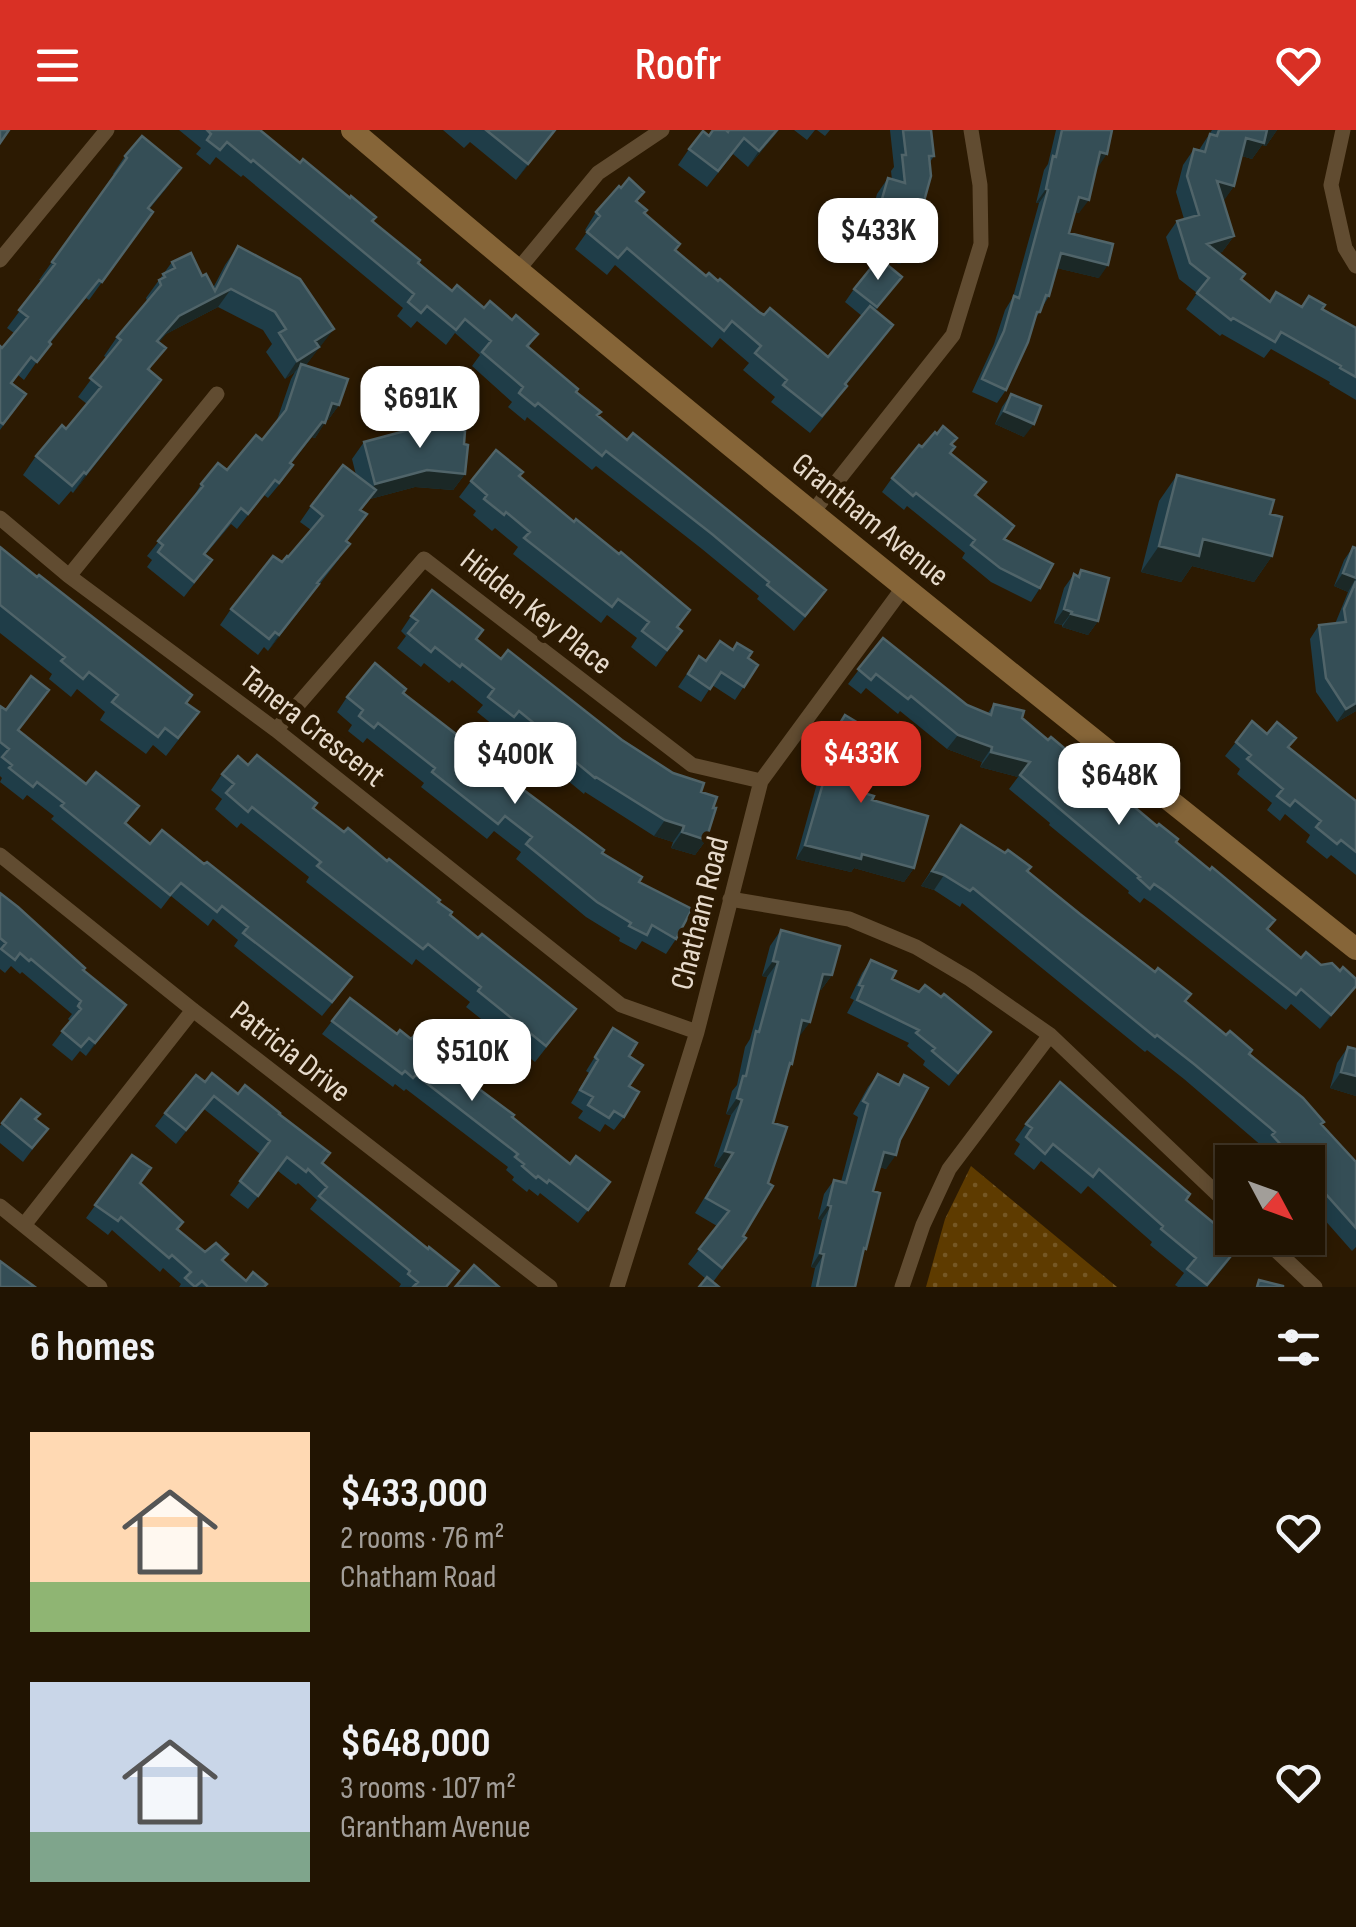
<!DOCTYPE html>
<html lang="en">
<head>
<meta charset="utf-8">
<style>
  body { margin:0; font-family:"Sofia Sans Condensed",sans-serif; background:#291d0c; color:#f1f3f6; height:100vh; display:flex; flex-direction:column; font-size:38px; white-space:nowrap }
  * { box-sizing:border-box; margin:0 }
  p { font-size:32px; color:#a29e99 }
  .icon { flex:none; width:55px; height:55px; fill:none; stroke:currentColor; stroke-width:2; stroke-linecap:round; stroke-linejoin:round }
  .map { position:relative; height:1157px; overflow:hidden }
  .sheet { display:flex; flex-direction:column; background:#211402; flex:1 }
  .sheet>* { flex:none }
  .needle { width:65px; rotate:131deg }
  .buttons { position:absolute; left:1215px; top:1015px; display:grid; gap:20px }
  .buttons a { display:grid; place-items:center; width:110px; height:110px; border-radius:0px; background:#211402; box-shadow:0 5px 15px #0003,0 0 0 2px #3e3324; font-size:50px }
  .price { position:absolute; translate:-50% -85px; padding:0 22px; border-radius:20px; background:#fff; color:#222; font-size:32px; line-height:65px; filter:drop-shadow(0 2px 5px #0008) }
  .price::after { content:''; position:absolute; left:50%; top:60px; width:30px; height:22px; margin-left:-15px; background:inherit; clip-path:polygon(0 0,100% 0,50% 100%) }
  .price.current { background:#d93025; color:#fff }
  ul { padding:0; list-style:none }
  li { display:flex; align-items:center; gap:30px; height:250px; padding:0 30px }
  li span { display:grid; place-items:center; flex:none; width:280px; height:200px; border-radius:0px; color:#555 }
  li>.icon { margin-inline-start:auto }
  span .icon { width:120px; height:120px; fill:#fffc; stroke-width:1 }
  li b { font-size:42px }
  h2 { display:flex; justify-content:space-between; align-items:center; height:120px; padding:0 30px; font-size:42px }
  header { display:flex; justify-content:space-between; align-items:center; height:130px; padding:0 30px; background:#d93025; color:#fff; font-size:45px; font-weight:600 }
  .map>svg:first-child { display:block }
</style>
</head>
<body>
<header><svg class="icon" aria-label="menu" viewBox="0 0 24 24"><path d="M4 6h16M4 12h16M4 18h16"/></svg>Roofr<svg class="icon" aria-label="heart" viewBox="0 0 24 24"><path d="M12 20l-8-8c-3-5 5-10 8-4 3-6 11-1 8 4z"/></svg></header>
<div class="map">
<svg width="1356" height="1157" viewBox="0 0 1356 1157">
  <defs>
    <pattern id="grass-dots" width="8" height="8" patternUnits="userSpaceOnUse" patternTransform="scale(2.5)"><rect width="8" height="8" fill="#5e3b00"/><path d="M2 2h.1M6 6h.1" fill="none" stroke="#755724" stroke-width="1.8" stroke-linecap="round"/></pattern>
  </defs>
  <rect width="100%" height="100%" fill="#2c1a02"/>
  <path fill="url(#grass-dots)" d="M971 1036 1117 1157H926L945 1089Z"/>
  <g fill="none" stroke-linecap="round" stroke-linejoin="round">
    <path stroke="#614c31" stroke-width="15" d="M1343 0 1331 55 1345 118 1356 136
      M0 130 107 0
      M517 141 598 43 662 0
      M812 383 953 205 981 114 980 55 971 0
      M0 388 69 446 276 600 621 875 697 902
      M69 446 217 264
      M276 600 424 429 692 635 761 651
      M0 725 193 880 550 1157
      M730 769 849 789 916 817 970 849 1050 905 1232 1078
      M0 1076 100 1157
      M24 1095 193 880
      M1263 1108 1315 1157
      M617 1157 697 902 761 651 903 458
      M902 1157 923 1095 949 1039 1050 905"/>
    <path stroke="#866538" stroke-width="22" d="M352 0C681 280 1018 550 1356 819"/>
  </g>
  <path fill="#1f3d48" d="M179 0H260L373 91 452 161 484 178 512 190 538 204 528 218 576 262 598 286 627 310 826 460 816 474 794 501 757 469 759 466 702 419 596 336 592 340 527 287 525 291 508 277 512 272 472 236 480 225 455 203 446 215 417 191 411 198 397 186 403 178 243 45 241 47 216 27 210 35 196 24 201 18Z
    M443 0H556L516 50 470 12 464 18Z
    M779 0 748 37 733 24 707 57 678 35 689 19 709 6 728 2Z
    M794 0H815L807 10Z
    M817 0H830L825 6Z
    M890 0H931L934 26 930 32 911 118 900 134 874 127 881 103 867 99 877 64 888 48 892 50 891 41 894 37Z
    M1056 0H1112L1079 83 1075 82 1069 103 1099 148 1057 138 1049 166 1034 191 1006 260 997 273 972 262 994 214 1005 180 1013 167 1039 73H1036L1044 40 1048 34Z
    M1212 0H1277L1266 16 1262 15 1252 29 1242 26 1234 56 1223 71 1234 106 1222 122 1219 123 1241 150 1269 172 1276 162 1301 177 1309 166 1322 179 1356 198V270L1329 254 1330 252 1271 219 1264 228 1222 204 1220 206 1186 179 1197 163 1179 149 1166 107 1177 91 1184 89 1176 62 1183 35 1194 19 1199 20Z
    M125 26 169 55 149 79 153 82 89 170 86 168 50 213 24 250 18 245 12 254 26 264 0 300V216L2 218 14 203 7 198 42 151 39 150 114 45 113 44Z
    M621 58 644 62 637 72 645 83 676 120 706 146 828 227 862 186 845 172 854 159 902 147 875 181 893 195 846 255 835 273 810 303 771 272 775 267 743 240 749 233 720 208 712 218 615 135 607 145 575 119 587 102 585 100 596 82Z
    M238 116 321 217 317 220 306 235 339 275 328 290H326L315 308 312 307 291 333 283 350 268 368 264 365 237 399 231 394 205 425 201 445 184 467 147 437 152 430 147 426 192 370 201 354 227 340 262 310 276 293 291 249 295 242 285 249 266 222 272 214 263 200 218 177 166 204 159 212 150 240 161 250 73 363 71 361 59 375 23 345 36 326 66 299 87 274 78 267 107 228 104 226 117 207 147 171 146 168 172 132 202 146 213 158 225 135Z
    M1011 264 1024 307 995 294 1002 277Z
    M444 286 464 314 465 344 453 360 415 357 370 369 361 380 339 429 268 521 264 517 258 525 220 495 231 479 288 427 311 400 300 392 311 376 356 345 352 329 364 312 437 296Z
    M952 315 950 323 976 366 1014 396 1005 409 1040 458 1031 472 991 452 962 428 965 423 907 376 904 380 882 362 892 348 922 317Z
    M1177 345 1270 384 1272 426 1254 452 1192 436 1181 452 1141 442 1159 371Z
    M519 347 682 501 656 537 631 517 637 508 607 485 601 493 513 424 518 417 495 398 492 401 473 385 476 381 459 367 471 351Z
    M0 417 186 573V600L166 626 153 615 146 624 100 590 105 582 77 559 71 567 49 549 52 544 0 503Z
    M1353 417 1356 418V581L1337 592 1316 562 1310 509 1319 495 1335 494 1348 462 1334 456 1344 430Z
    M1081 440 1098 491 1088 505 1062 497V495L1054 493 1064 458 1074 444 1077 446Z
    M411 486 477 509 501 529 701 662 706 710 695 725 671 718 673 712 654 706 585 662 584 664 561 645 563 642 508 596 503 603 477 582 483 575 452 550 449 553 424 533 421 537 397 518 406 506 401 501Z
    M883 508 967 575 988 583 994 574 1022 588 1210 740 1275 790 1268 800 1349 866 1320 899 1291 874 1286 880 1153 774 1144 768 1140 773 1128 763 1129 761 1049 695 1050 693 1009 659 1018 647 980 637 982 632 947 619 900 581 898 584 866 558 861 564 848 554Z
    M699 526 706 531 748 528 758 535 735 570 712 555 701 572 678 557Z
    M49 560 19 600 150 714 343 860 322 886 234 816 238 810 213 789 208 796 171 766 161 779 51 689 54 686 27 665 23 670 0 652 2 648 0 646V576L6 580Z
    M403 563 639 752 676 809 666 824 642 811 636 820 619 811 620 808 586 787 516 729 521 722 494 701 487 709 421 657 424 653 367 608 363 613 348 601 352 595 337 582 347 567Z
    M845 585 862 608 857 661 872 670 914 738 904 752 854 738 851 742 796 729 821 639 814 634Z
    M1236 612 1289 618 1356 671V745L1331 725 1327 729 1306 712 1310 705 1285 684 1280 691 1267 680 1272 673 1237 644 1240 639 1225 626Z
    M248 635 313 678 438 772 450 785 564 895 535 932 466 877 470 872 416 829 412 835 306 752 309 747 241 693 237 698 215 679 222 669 211 660 222 644Z
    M961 695 1027 741 1186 872 1249 924 1322 994 1356 1032V1117L1352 1121 1308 1071V1032H1273L1261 1020 1263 1017 1184 949 1147 920 1145 922 962 773 960 777 934 760 921 756Z
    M0 763 83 840 126 875 86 926 80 921 72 931 52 915 70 891 68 889 72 884 22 842 20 844 11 836 5 843 0 839Z
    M781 800 832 845 821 860H819L810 892 798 907 792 934 787 941 743 1106 746 1108 713 1152 706 1149 688 1134 717 1096 695 1083 722 1039 714 1036 731 985 726 984 732 961 737 955 745 917 750 909 767 847 762 846 770 816Z
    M871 830 892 849 919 862 941 867 991 902 949 956 923 935 925 931 907 916 909 913 847 883 854 870 850 868 862 843Z
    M332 891 397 904 424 918 570 1034 610 1052 578 1093 540 1063 538 1066 529 1059 527 1062 512 1050 514 1047 506 1040 508 1037 406 959 404 961 395 954 393 957 322 904Z
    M613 898 629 926V956L624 987 614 1000 605 994 600 1002 578 988 583 981 571 973 589 943 586 941Z
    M1348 917 1356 919V966L1330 958 1337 933Z
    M878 944 898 954 904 945 900 1010 886 1039 880 1037 873 1061 863 1123 855 1157H811L815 1138 811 1137 822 1090 818 1089 824 1064 834 1050 841 1052 858 987 853 984 868 957Z
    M205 952 238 964 279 984 322 1033 447 1157H399L401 1154 310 1079 317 1070 298 1053 296 1055 278 1041 248 1079 230 1065 260 1024 204 979 176 1014 155 996 165 983Z
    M21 969 38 1012 23 1032 0 1013V996Z
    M1026 994 1186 1071 1228 1132 1207 1157H1178L1175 1155 1184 1143 1150 1115 1152 1112 1088 1056 1081 1064 1041 1031 1034 1040 1014 1024 1020 1014 1015 1010Z
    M132 1025 140 1053 183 1092 178 1099 205 1122 228 1124 223 1130 246 1151 265 1157H179L181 1154 163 1138 160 1142 112 1100 108 1105 86 1088Z"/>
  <path fill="#1b2826" d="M555 0H556L516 50 528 34Z
    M777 0H779L748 37 759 21Z
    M1266 0H1277L1266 16 1262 15 1252 29 1235 24 1246 8Z
    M1100 22 1107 24 1098 37 1091 35Z
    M181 38 169 55 136 96 148 78Z
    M1217 51 1234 56 1223 72Z
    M1046 59 1048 60 1039 73H1036Z
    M1079 67 1089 70 1079 83 1070 81Z
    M878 83 892 87 881 103 867 99Z
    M1234 106 1222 122 1196 130 1207 114Z
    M885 111 911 118 900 134 874 127Z
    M1061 123 1108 135 1099 148 1052 137Z
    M99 150 86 168 37 230 49 212Z
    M231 159 218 177 166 204 145 229 179 186Z
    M893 195 881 212 833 271 845 254Z
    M334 199 306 235 301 234 295 242 285 249 297 231 315 211Z
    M161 250 148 268 73 363 86 344Z
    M332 273 339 275 328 290 321 288Z
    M1004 281 1034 294 1024 307 995 294Z
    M322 292 325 293 315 308 312 307 280 348Z
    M427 340 465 344 453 360 415 357 370 369 349 395 375 354Z
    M1203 409 1272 426 1254 452 1192 436 1181 452 1141 442 1159 416Z
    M1343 443 1356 448 1348 462 1334 456Z
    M319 454 308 470 268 521 279 505Z
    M1064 479 1072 482 1062 495 1054 493Z
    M1071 484 1098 491 1088 505 1062 497Z
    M1356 573V581L1337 592 1346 579Z
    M958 605 992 617 982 632 947 619Z
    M991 622 1030 632 1018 647 980 637Z
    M665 690 684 696 673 712 654 706Z
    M682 702 706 710 695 725 671 718Z
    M805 715 862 724 914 738 904 752 854 738 851 742 796 729Z
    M932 741 944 745 934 760 921 756Z
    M773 831 778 832 767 847 762 846Z
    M823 844 832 845 821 860H812Z
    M1356 856 1349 866 1320 899 1331 885Z
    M126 875 117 888 86 926 95 913Z
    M802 890 810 892 799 907 791 905Z
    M1341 942 1356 946V966L1330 958Z
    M737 968 742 970 731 985 726 984Z
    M725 1021 733 1023 722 1039 714 1036Z
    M884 1022 896 1025 886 1039 874 1035Z
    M828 1075 831 1076 822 1090 818 1089Z
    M1240 1115 1228 1132 1207 1157H1206Z
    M820 1123 824 1124 815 1138 811 1137Z"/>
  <path fill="#354e56" stroke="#506469" stroke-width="2.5" d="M0 0H9L0 13Z
    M207 0H260L300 33 303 29 350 68 351 66 376 87 372 91 420 130 418 133 452 161 457 155 484 178 490 171 512 190 516 185 538 204 527 216 578 259 576 262 601 282 597 285 627 310 633 303 826 460 805 486 767 455 769 452 712 404 606 321 602 326 538 273 535 276 519 263 523 257 482 222 491 211 465 189 456 200 427 176 421 183 408 172 414 164 253 30 251 32 227 12 220 20 207 10 211 4Z
    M486 0H555L528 34Z
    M713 0H726L728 2 729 0H777L759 21 744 8 718 41 689 19 703 1 709 6Z
    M903 0H931L934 26H929L931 46 911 118 885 111 892 87 878 83 888 48 905 53 902 25H906Z
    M1062 0H1112L1107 24 1100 22 1089 70 1079 67 1069 103 1113 114 1108 135 1061 123 1049 166 1046 165 1040 182H1037L1028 212 1006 260 982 249 1004 201 1014 166 1019 168 1048 60 1046 59 1053 26 1056 27Z
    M1219 0H1267L1264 13 1246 8 1234 56 1217 51 1234 106 1207 114 1245 144 1241 149 1270 172 1276 162 1302 177 1309 166 1325 175 1322 179 1356 198V247L1340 238 1341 236 1281 202 1275 212 1233 188 1231 190 1197 163 1209 148 1190 133 1177 91 1199 85 1187 46 1194 19 1205 22 1210 4 1217 6Z
    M142 6 181 38 148 78 153 82 102 152 99 150 49 212 51 214 37 232 31 227 11 253 26 264 3 294 0 292V216L2 218 28 187 19 180 55 134 52 132 127 28 125 26Z
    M629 48 644 62 636 71 647 80 644 83 680 114 675 120 706 146 709 143 718 151 720 149 759 182 764 185 770 178 828 227 870 176 893 195 845 254 847 256 822 286 783 255 787 250 755 223 761 216 732 191 724 201 627 118 618 128 587 102 600 86 596 82 619 56 621 58Z
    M238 116 300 149 334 199 315 211 319 217 297 231 279 203 286 199 275 182 231 159 179 186 157 211 166 218 148 239 161 250 86 344 84 342 72 356 36 326 62 295 66 299 101 257 90 248 121 210 117 207 161 155 159 150 165 147 163 144 175 138 172 132 191 123 202 146 206 144 215 161Z
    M879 128 902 147 877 177 854 159Z
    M301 234 348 249 339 275 332 273 325 293 322 292 290 333 293 335 279 353 275 350 248 384 241 378 204 424 212 430 194 452 158 422 163 415 158 411 203 356 201 354 218 333 227 340 256 305 262 310 286 280Z
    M1011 264 1041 276 1034 294 1004 281Z
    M444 286 466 288 464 314 468 315 465 344 427 340 375 354 364 312 427 295 443 296Z
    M943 296 957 308 951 314 955 317 950 323 986 352 975 365 1014 396 1004 409 1053 434 1040 458 1000 438 971 415 975 410 916 363 913 366 892 348 919 315 922 317 935 302 937 304Z
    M496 320 523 342 519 346 574 392 576 389 619 424 621 422 690 480 677 497 682 501 667 520 642 501 649 492 618 469 612 477 524 408 530 402 506 382 504 385 484 369 487 365 471 351Z
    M343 335 376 360 360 380 367 384 346 411 350 414 317 453 319 454 279 505 275 502 269 509 231 479 273 426 282 432 287 426 288 427 323 386 311 376Z
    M1177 345 1274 370 1270 384 1282 387 1272 426 1203 409 1199 426 1159 416Z
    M0 417 37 447 39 445 192 565 186 573 199 582 178 608 165 598 158 607 112 572 118 565 89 542 83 549 61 531 65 527 0 475Z
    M1353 417 1356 418V448L1343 443Z
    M1081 440 1109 448 1098 491 1071 484 1072 482 1064 479 1074 444 1079 447Z
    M1356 451V573L1346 579 1326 548 1319 495 1346 492 1344 479Z
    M432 460 483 500 476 509 501 529 508 520 622 610 673 643 704 653 701 662 717 667 713 678H716L706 710 682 702 684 696 665 690 596 647 595 648 572 629 574 626 519 581 514 587 488 567 494 559 462 534 460 537 435 517 431 522 408 503 418 491 411 486Z
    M883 508 967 575 991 585 994 574 1024 581 1022 588 1048 610 1051 607 1157 696 1159 694 1178 709 1176 712 1210 740 1212 737 1275 790 1267 799 1301 828 1306 822 1321 835 1332 833 1340 841 1343 837 1356 849V856L1331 885 1301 859 1296 865 1163 760 1154 754 1150 759 1138 748 1140 747 1020 645 1030 632 991 622 992 617 958 605 911 566 908 569 876 544 871 550 858 539Z
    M720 511 733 520 737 513 752 522 748 528 758 535 744 557 721 542 710 559 688 544 699 526 706 531Z
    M375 533 406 559 403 563 465 611 466 609 523 656 521 658 604 720 602 723 642 747 639 752 692 779 676 809 652 795 647 805 629 796 631 793 597 772 526 714 532 707 505 686 498 694 432 642 435 638 378 593 374 598 359 586 363 580 347 567Z
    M31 546 49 560 18 600 86 654 96 642 139 676 125 693 150 714 162 700 204 734 207 732 352 847 332 872 243 803 248 797 222 776 217 782 181 753 170 765 61 676 64 673 37 652 33 657 9 638 12 635 2 627 9 619 0 612V576L6 580Z
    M845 585 868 599 862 608 882 621 857 661 874 666 872 670 928 686 914 738 862 724 861 729 805 715 831 626 823 621Z
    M1252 591 1267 604 1277 592 1296 608 1288 617 1356 671V722L1341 710 1337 714 1316 697 1321 691 1295 670 1290 676 1277 666 1283 659 1247 629 1251 625 1236 612Z
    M257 625 317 673 313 678 344 702 348 698 387 731 389 729 440 770 438 772 452 782 450 785 478 808 482 804 576 879 546 916 478 861 481 857 428 814 423 819 317 736 321 732 252 677 248 682 226 663 234 654 222 644 238 626 248 635Z
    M961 695 1005 723 1008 720 1031 737 1027 741 1080 784 1155 842 1158 838 1191 864 1185 871 1226 905 1230 901 1252 920 1249 924 1303 968 1324 992 1321 994 1356 1032V1098L1308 1044V1032H1297L1272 1005 1275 1002 1194 934 1157 905 1155 907 973 758 970 761 944 745 932 741Z
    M0 763 18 777 85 838 83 840 126 875 95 913 89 908 81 917 62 901 81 879 78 876 81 871 31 829 29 831 20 823 15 830 1 819 6 813 0 808Z
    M781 800 840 816 832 845 823 844 810 892 802 890 792 934 790 933 773 993 787 997 768 1053 773 1056 743 1106 746 1108 722 1138 699 1119 729 1081 706 1068 733 1023 725 1021 742 970 737 968 743 946H746L756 901 759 902 778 832 773 831Z
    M871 830 896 841 892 849 919 862 925 855 941 867 944 864 991 902 958 943 932 921 935 918 916 903 919 900 857 870 863 856 859 855Z
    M350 868 397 904 400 900 411 909 414 906 426 916 424 918 514 985 512 987 570 1034 576 1026 610 1052 588 1080 549 1050 547 1053 538 1046 536 1048 522 1036 524 1034 515 1027 518 1024 416 945 413 948 405 941 402 944 332 891Z
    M613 898 637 913 629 926 643 935 629 956 639 962 624 987 614 981 609 988 588 975 593 967 580 960 598 930 595 927Z
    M1348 917 1356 919V946L1341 942Z
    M212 943 238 964 245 955 280 983 279 984 330 1023 322 1033 428 1119 429 1117 459 1141 446 1157H413L418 1152 408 1144 410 1141 319 1066 327 1057 308 1039 306 1042 287 1027 258 1066 240 1051 270 1011 214 966 186 1000 165 983 196 945 205 952Z
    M878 944 899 955 904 945 928 958 900 1010 896 1025 884 1022 873 1061 880 1063 866 1119 864 1118 855 1157H817L824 1124 820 1123 831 1076 828 1075 834 1050 846 1053 868 974 863 971Z
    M1060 952 1190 1064 1186 1070 1240 1115 1207 1155 1187 1139 1196 1128 1161 1099 1163 1096 1099 1039 1093 1047 1053 1014 1045 1024 1026 1007 1032 998 1026 994Z
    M21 969 40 984 35 989 48 999 32 1018 2 993Z
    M132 1025 151 1038 140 1053 183 1092 177 1099 205 1122 216 1113 228 1124 222 1130 246 1151 253 1142 267 1154 264 1157H208L202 1151 195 1157 185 1148 191 1142 172 1125 169 1128 121 1087 118 1091 95 1075Z
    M0 1131 35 1157H0Z
    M474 1135 499 1157 456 1156Z
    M707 1147 719 1157H699Z
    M1259 1150 1283 1156V1157H1257Z"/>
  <g text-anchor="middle" stroke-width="10" stroke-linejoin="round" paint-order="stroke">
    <g font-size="32" fill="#e7dbcc" stroke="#2c1a02">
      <text transform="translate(871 389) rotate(39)" y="11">Grantham Avenue</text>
      <text transform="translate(537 481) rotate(38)" y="11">Hidden Key Place</text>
      <text transform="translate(313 596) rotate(38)" y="11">Tanera Crescent</text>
      <text transform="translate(699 783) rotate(-76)" y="11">Chatham Road</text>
      <text transform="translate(291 921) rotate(38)" y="11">Patricia Drive</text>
    </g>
  </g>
</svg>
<div class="buttons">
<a><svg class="needle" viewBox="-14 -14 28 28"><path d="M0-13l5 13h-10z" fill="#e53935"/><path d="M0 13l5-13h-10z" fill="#a29e99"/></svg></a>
</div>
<b class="price" style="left:878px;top:153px">$433K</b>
<b class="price" style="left:420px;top:321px">$691K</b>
<b class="price current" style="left:861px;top:676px">$433K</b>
<b class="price" style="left:515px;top:677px">$400K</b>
<b class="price" style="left:1119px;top:698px">$648K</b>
<b class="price" style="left:472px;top:974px">$510K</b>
</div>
<section class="sheet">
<h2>6 homes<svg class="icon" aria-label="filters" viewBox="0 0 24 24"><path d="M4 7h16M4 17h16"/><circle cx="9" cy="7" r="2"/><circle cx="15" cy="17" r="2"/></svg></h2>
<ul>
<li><span style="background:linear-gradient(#ffd9b3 75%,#8fb573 0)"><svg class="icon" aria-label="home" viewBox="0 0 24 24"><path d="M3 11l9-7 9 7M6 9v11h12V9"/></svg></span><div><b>$433,000</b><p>2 rooms · 76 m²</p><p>Chatham Road</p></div><svg class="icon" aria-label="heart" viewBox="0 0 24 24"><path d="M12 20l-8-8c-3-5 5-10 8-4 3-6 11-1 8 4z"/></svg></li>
<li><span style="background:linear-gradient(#c9d6e8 75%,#7fa58c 0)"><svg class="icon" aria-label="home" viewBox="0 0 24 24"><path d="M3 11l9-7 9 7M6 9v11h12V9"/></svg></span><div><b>$648,000</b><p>3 rooms · 107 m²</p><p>Grantham Avenue</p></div><svg class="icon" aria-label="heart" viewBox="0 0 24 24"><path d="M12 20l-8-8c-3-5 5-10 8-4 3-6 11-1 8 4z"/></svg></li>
</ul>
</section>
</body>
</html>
